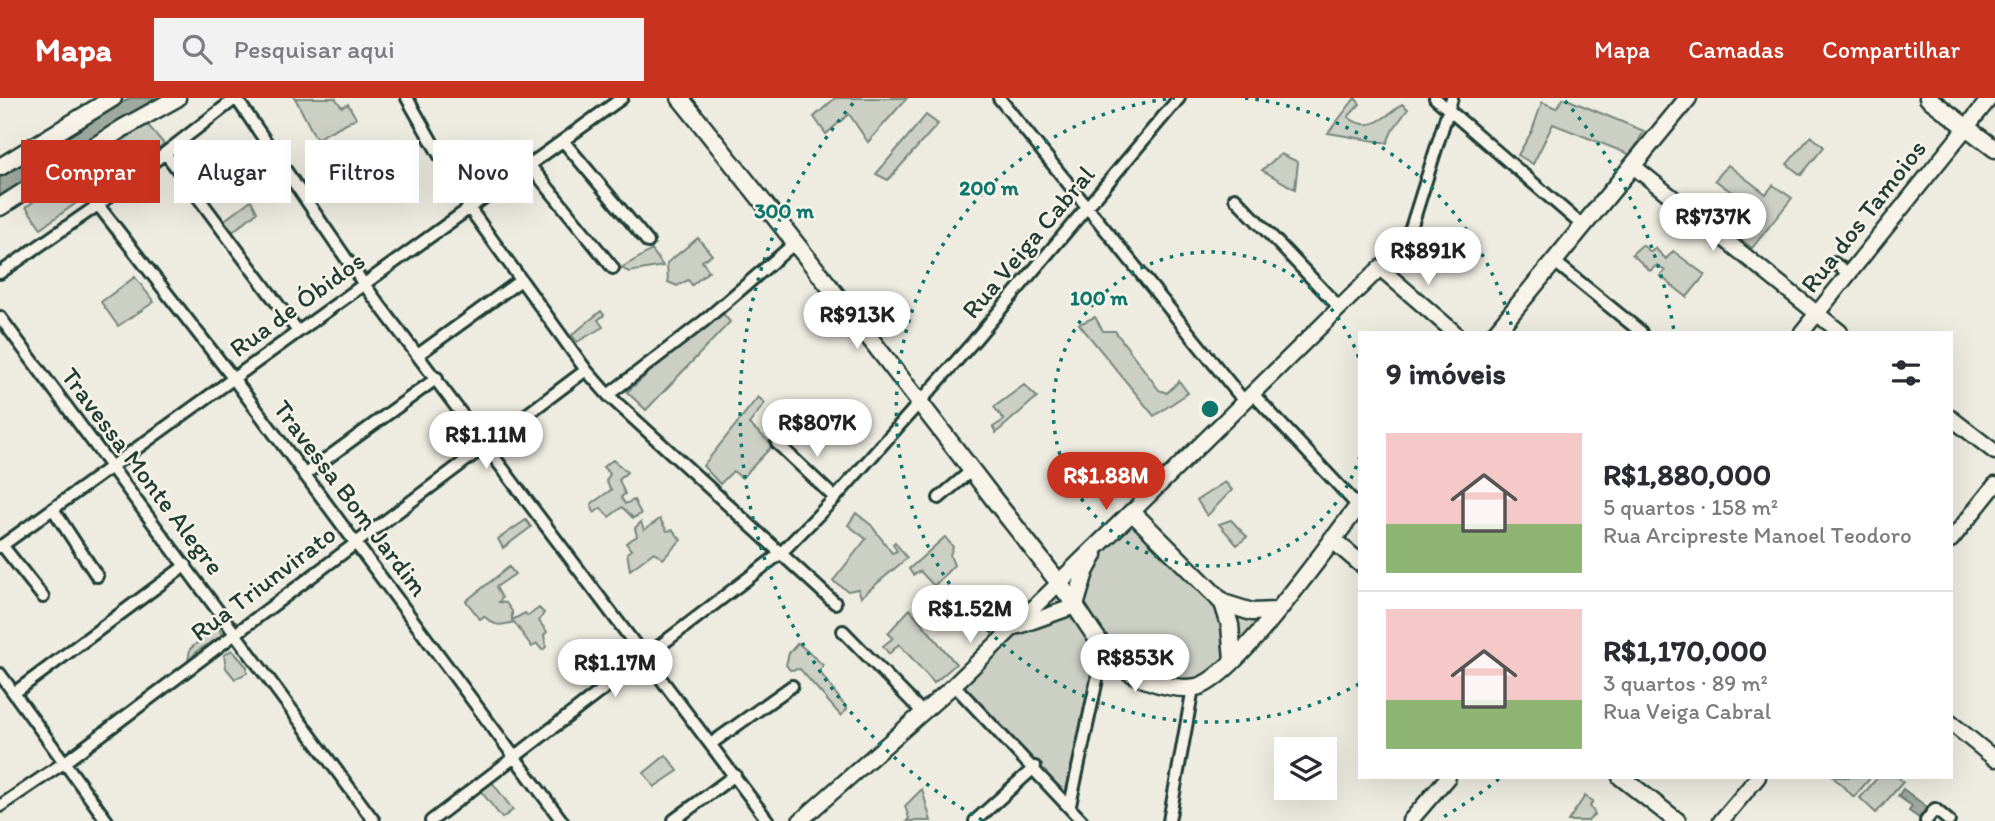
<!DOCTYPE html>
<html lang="pt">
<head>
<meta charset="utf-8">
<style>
  body { margin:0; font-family:Itim,sans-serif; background:#f2f2f3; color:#2b2b33; height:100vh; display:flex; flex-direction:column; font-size:26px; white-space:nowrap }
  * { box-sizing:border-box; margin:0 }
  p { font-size:23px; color:#7c7c81 }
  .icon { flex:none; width:38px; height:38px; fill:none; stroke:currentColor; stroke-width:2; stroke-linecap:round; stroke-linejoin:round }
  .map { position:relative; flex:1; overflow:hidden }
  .details { position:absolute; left:1358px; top:233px; width:595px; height:448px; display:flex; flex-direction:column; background:#fff; border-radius:0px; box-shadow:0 7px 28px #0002 }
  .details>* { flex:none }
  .guide { position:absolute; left:21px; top:42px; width:665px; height:63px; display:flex; gap:14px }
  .buttons { position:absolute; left:1274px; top:639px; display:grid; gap:14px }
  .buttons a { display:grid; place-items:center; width:63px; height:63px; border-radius:0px; background:#fff; box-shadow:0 7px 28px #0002; font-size:35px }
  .price { position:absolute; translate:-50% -60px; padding:0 16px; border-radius:24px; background:#fff; color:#222; font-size:23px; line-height:46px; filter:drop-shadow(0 2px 4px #0008) }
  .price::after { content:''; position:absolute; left:50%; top:42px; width:21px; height:16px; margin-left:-10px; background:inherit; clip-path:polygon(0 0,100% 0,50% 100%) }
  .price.active { background:#c8321e; color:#fff }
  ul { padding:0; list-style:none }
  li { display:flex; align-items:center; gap:21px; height:175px; padding:0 28px }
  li+li { border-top:2px solid #e1e1e2 }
  li span { display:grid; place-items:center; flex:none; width:196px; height:140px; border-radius:0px; color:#555 }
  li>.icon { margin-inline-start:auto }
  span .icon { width:84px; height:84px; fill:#fffc; stroke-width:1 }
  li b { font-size:30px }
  h2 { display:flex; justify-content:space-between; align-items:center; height:84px; padding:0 28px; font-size:30px }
  .tag { padding:0 24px; border-radius:0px; background:#fff; box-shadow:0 7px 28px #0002; font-size:24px; line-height:63px }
  .tag.active { background:#c8321e; color:#fff }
  header { display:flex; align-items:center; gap:42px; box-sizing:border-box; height:98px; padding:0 35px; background:#c8321e; color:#fff }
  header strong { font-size:33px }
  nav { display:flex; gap:38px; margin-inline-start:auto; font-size:24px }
  .search { width:490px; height:63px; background:#f2f2f3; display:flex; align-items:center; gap:18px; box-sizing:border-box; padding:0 24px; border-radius:0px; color:#7c7c81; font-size:26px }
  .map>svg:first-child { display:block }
</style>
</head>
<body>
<header>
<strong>Mapa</strong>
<div class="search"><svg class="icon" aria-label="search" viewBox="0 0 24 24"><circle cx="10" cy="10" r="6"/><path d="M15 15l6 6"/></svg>Pesquisar aqui</div>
<nav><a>Mapa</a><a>Camadas</a><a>Compartilhar</a></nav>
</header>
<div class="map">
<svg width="1995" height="723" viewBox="0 0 1995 723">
  <rect width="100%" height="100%" fill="#eeece1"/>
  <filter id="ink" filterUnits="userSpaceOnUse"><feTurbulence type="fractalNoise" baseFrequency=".0143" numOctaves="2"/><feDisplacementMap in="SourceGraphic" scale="14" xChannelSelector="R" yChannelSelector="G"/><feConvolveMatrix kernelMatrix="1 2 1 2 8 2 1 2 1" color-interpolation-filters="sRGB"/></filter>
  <g filter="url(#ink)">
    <path fill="#cccfc4" stroke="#76867c" stroke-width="2" d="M295 0H335L342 9 348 6 356 20 316 41Z
      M835 0H907L868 44 849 16 826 36 814 19Z
      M1355 0 1360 6 1348 19C1369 36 1384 20 1402 6L1408 11 1392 33 1387 45 1328 35Z
      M1564 0 1644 33 1631 57 1553 26 1533 66 1518 57 1532 33 1542 4 1556 10Z
      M926 17 938 26 888 82 876 76Z
      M147 26 164 46 82 101 68 80Z
      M1811 38 1824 49 1801 77 1787 66Z
      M1281 56 1298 64 1295 91 1262 72Z
      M1728 67 1766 96 1773 87 1792 100 1752 150 1736 138 1755 111 1715 82Z
      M64 82 79 103 41 130 26 109Z
      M251 102 257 114 231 135 222 124Z
      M698 140 712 157 702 163 709 173 692 187 688 182 677 188 668 184 667 165Z
      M1642 147 1651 154 1655 150 1666 161 1673 153 1705 177 1687 199 1660 178 1665 173 1657 167 1650 173 1632 156Z
      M652 152 663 168 629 174 621 170Z
      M135 179 154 204 118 228 101 204Z
      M720 212 730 224 646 312 627 294Z
      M601 213 604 217 598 222 603 229 577 244 572 237Z
      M1095 219 1103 233H1115L1159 292 1167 295 1179 283 1188 295 1154 318 1079 226Z
      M1024 287 1037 299 996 335 993 329 1004 322 994 309Z
      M758 299 765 305 749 326 773 347 742 380 733 373 720 386 703 368Z
      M613 362 627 374 619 382 625 396 621 399 625 406 634 402 641 416 633 420 622 409 609 419 601 410 594 415 591 406 611 392 606 383 610 376 603 369Z
      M1225 384 1232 392 1207 418 1197 402Z
      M856 415 871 427 892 455 897 453 893 446 895 444 907 460 861 499 858 491 848 493 833 483 866 441 848 427Z
      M1136 418 1223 506 1269 515 1202 583C1135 584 1118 559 1080 508L1095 460Z
      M660 421 667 433 673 432 681 442 663 461 654 454 630 472 627 455 631 452 626 445 637 438 635 430 641 424 644 432Z
      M526 422 531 429 503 450 498 441Z
      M1231 422 1247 439 1237 447 1219 426Z
      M945 439 953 449 950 457 954 467 934 488 920 473 913 477 909 471Z
      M509 469 515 476 496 489 502 500 499 504 506 505 512 513V522L525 515 528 518 539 510 544 515 539 523 547 534 544 537 546 549 542 552 537 546 532 549 514 524C500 528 495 529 484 518L480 521 466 503Z
      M1057 486 1104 549 1070 707 954 587Z
      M910 511 956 566 934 585 899 546 889 556 883 548 893 540 888 535Z
      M218 527 222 538 197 553 188 564 190 551Z
      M798 545 823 567 820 574 847 611 841 618 800 571 790 572 786 567 789 555Z
      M232 552 247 569V575L235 581 226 570 224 557Z
      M666 657 678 673 654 689 644 675Z
      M1833 679H1871L1854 699Z
      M1878 679H1898L1903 684 1876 715 1860 700Z
      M492 684 513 712 502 720 480 692Z
      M922 691 931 723H907L909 720 905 708Z
      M1585 698 1593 703 1590 708 1595 716 1588 723H1568Z"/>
    <path fill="#9fa99f" stroke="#6c7e74" stroke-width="2" d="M130 0H159L0 97V79Z
      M1903 691 1927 709 1919 720 1909 713 1912 708 1898 698Z"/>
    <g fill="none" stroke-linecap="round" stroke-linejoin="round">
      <defs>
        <path id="minor" d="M407 0 470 111 586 272 608 297 835 505
          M999 0 1244 303
          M1435 0 1584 129
          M564 44 648 144
          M166 56 297 232
          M531 69 613 170
          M198 99 221 82
          M1235 100 1340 210
          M98 107 233 280 562 723
          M1555 164 1641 234
          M1834 165 1850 176
          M1380 170 1404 144 1411 130 1452 0
          M0 175 98 107 236 0 363 185 768 723
          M0 219 374 723
          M419 256 521 182
          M1253 296 1358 408
          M608 297 704 223 796 144
          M777 345 835 400
          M304 377 437 280
          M939 400 972 372
          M53 411 97 478
          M2 447 43 499
          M0 449 622 0
          M843 533 923 615
          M0 576 107 723
          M954 587 1082 723
          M14 595 186 467
          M712 645 792 588
          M1070 707 1104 549
          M0 708 65 664 586 272
          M674 722 735 677
          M431 723 781 455 835 400 974 243 1179 0
          M975 723 1035 669
          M1169 723 1193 590
          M1926 723 1935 711 1949 723"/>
        <path id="tertiary" d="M1632 67 1840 234
          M1802 234 1990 0
          M1951 320 1995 354
          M1132 414 1380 170 1454 234
          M1951 442 1995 387
          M1019 528 1075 508
          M1951 625 1995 661
          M800 723 954 587 1059 485
          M1410 723 1448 679
          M1721 723 1758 679"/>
        <path id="secondary" d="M680 0C787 133 892 268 996 404 1021 436 1046 467 1070 500 1086 523 1100 549 1121 568 1138 582 1174 593 1196 589 1233 583 1332 441 1360 406
          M1928 0 1995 51
          M0 69 113 0
          M0 109 123 30 177 0
          M1496 234 1688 0
          M1332 441 1360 465
          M1059 485 1132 414 1223 505 1252 514 1276 513
          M1223 505 1230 527 1233 562
          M1075 508 1085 474 1094 457
          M1621 679 1677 723"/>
      </defs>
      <use href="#minor" stroke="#1f3d34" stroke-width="16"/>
      <use href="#tertiary" stroke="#1f3d34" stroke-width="19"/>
      <use href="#secondary" stroke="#1f3d34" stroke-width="21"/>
      <use href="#minor" stroke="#f7f3e8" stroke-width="10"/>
      <use href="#tertiary" stroke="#f7f3e8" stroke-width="14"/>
      <use href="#secondary" stroke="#f7f3e8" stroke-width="16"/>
    </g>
  </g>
  <g fill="none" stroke="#0f766e" stroke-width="3.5" stroke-dasharray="3.5 7">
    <path d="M1360 358A157 157 0 1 1 1360 264"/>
    <path d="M1359 586A313 313 0 1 1 1175 0M1245 0A313 313 0 0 1 1513 233"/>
    <path d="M1499 681A470 470 0 0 1 1438 722M982 722A470 470 0 0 1 855 3M1565 3A470 470 0 0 1 1674 233"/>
  </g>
  <g text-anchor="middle" stroke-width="5" stroke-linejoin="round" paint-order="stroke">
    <g font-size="26" fill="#1f3d34" stroke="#f7f3e8">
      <text transform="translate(1863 118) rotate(-52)" y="9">Rua dos Tamoios</text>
      <text transform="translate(1028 144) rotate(-50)" y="9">Rua Veiga Cabral</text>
      <text transform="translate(297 206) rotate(-36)" y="9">Rua de Óbidos</text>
      <text transform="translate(143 373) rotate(53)" y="9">Travessa Monte Alegre</text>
      <text transform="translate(351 400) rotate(53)" y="9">Travessa Bom Jardim</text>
      <text transform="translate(263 485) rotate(-37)" y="9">Rua Triunvirato</text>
    </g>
  </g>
  <circle cx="1210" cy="311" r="10" fill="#0f766e" stroke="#f7f3e8" stroke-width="3.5"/>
  <g font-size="21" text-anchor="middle" font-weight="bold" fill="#0f766e" stroke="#f7f3e8" stroke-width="5" stroke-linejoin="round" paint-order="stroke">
    <text x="989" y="97">200 m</text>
    <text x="784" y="120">300 m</text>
    <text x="1099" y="207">100 m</text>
  </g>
</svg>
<div class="buttons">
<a><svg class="icon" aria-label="layers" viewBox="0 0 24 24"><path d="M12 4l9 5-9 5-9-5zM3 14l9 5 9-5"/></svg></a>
</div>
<b class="price" style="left:1713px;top:155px">R$737K</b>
<b class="price" style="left:1428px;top:189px">R$891K</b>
<b class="price" style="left:857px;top:253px">R$913K</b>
<b class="price" style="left:817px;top:361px">R$807K</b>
<b class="price" style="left:486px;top:373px">R$1.11M</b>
<b class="price active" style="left:1106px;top:414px">R$1.88M</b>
<b class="price" style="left:970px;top:547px">R$1.52M</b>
<b class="price" style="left:1135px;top:596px">R$853K</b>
<b class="price" style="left:615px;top:601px">R$1.17M</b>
<div class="guide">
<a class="tag active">Comprar</a>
<a class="tag">Alugar</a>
<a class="tag">Filtros</a>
<a class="tag">Novo</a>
</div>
<section class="details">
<h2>9 imóveis<svg class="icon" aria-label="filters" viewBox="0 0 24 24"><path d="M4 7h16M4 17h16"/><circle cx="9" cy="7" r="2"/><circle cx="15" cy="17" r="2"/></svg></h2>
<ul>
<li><span style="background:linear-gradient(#f6c9c9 65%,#8fb573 0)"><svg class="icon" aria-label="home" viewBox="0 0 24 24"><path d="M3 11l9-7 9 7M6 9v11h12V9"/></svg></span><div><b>R$1,880,000</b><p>5 quartos · 158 m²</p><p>Rua Arcipreste Manoel Teodoro</p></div></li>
<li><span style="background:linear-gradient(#f6c9c9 65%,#8fb573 0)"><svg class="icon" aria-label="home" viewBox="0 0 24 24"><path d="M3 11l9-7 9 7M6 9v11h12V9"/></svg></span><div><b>R$1,170,000</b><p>3 quartos · 89 m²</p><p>Rua Veiga Cabral</p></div></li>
</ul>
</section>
</div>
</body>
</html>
